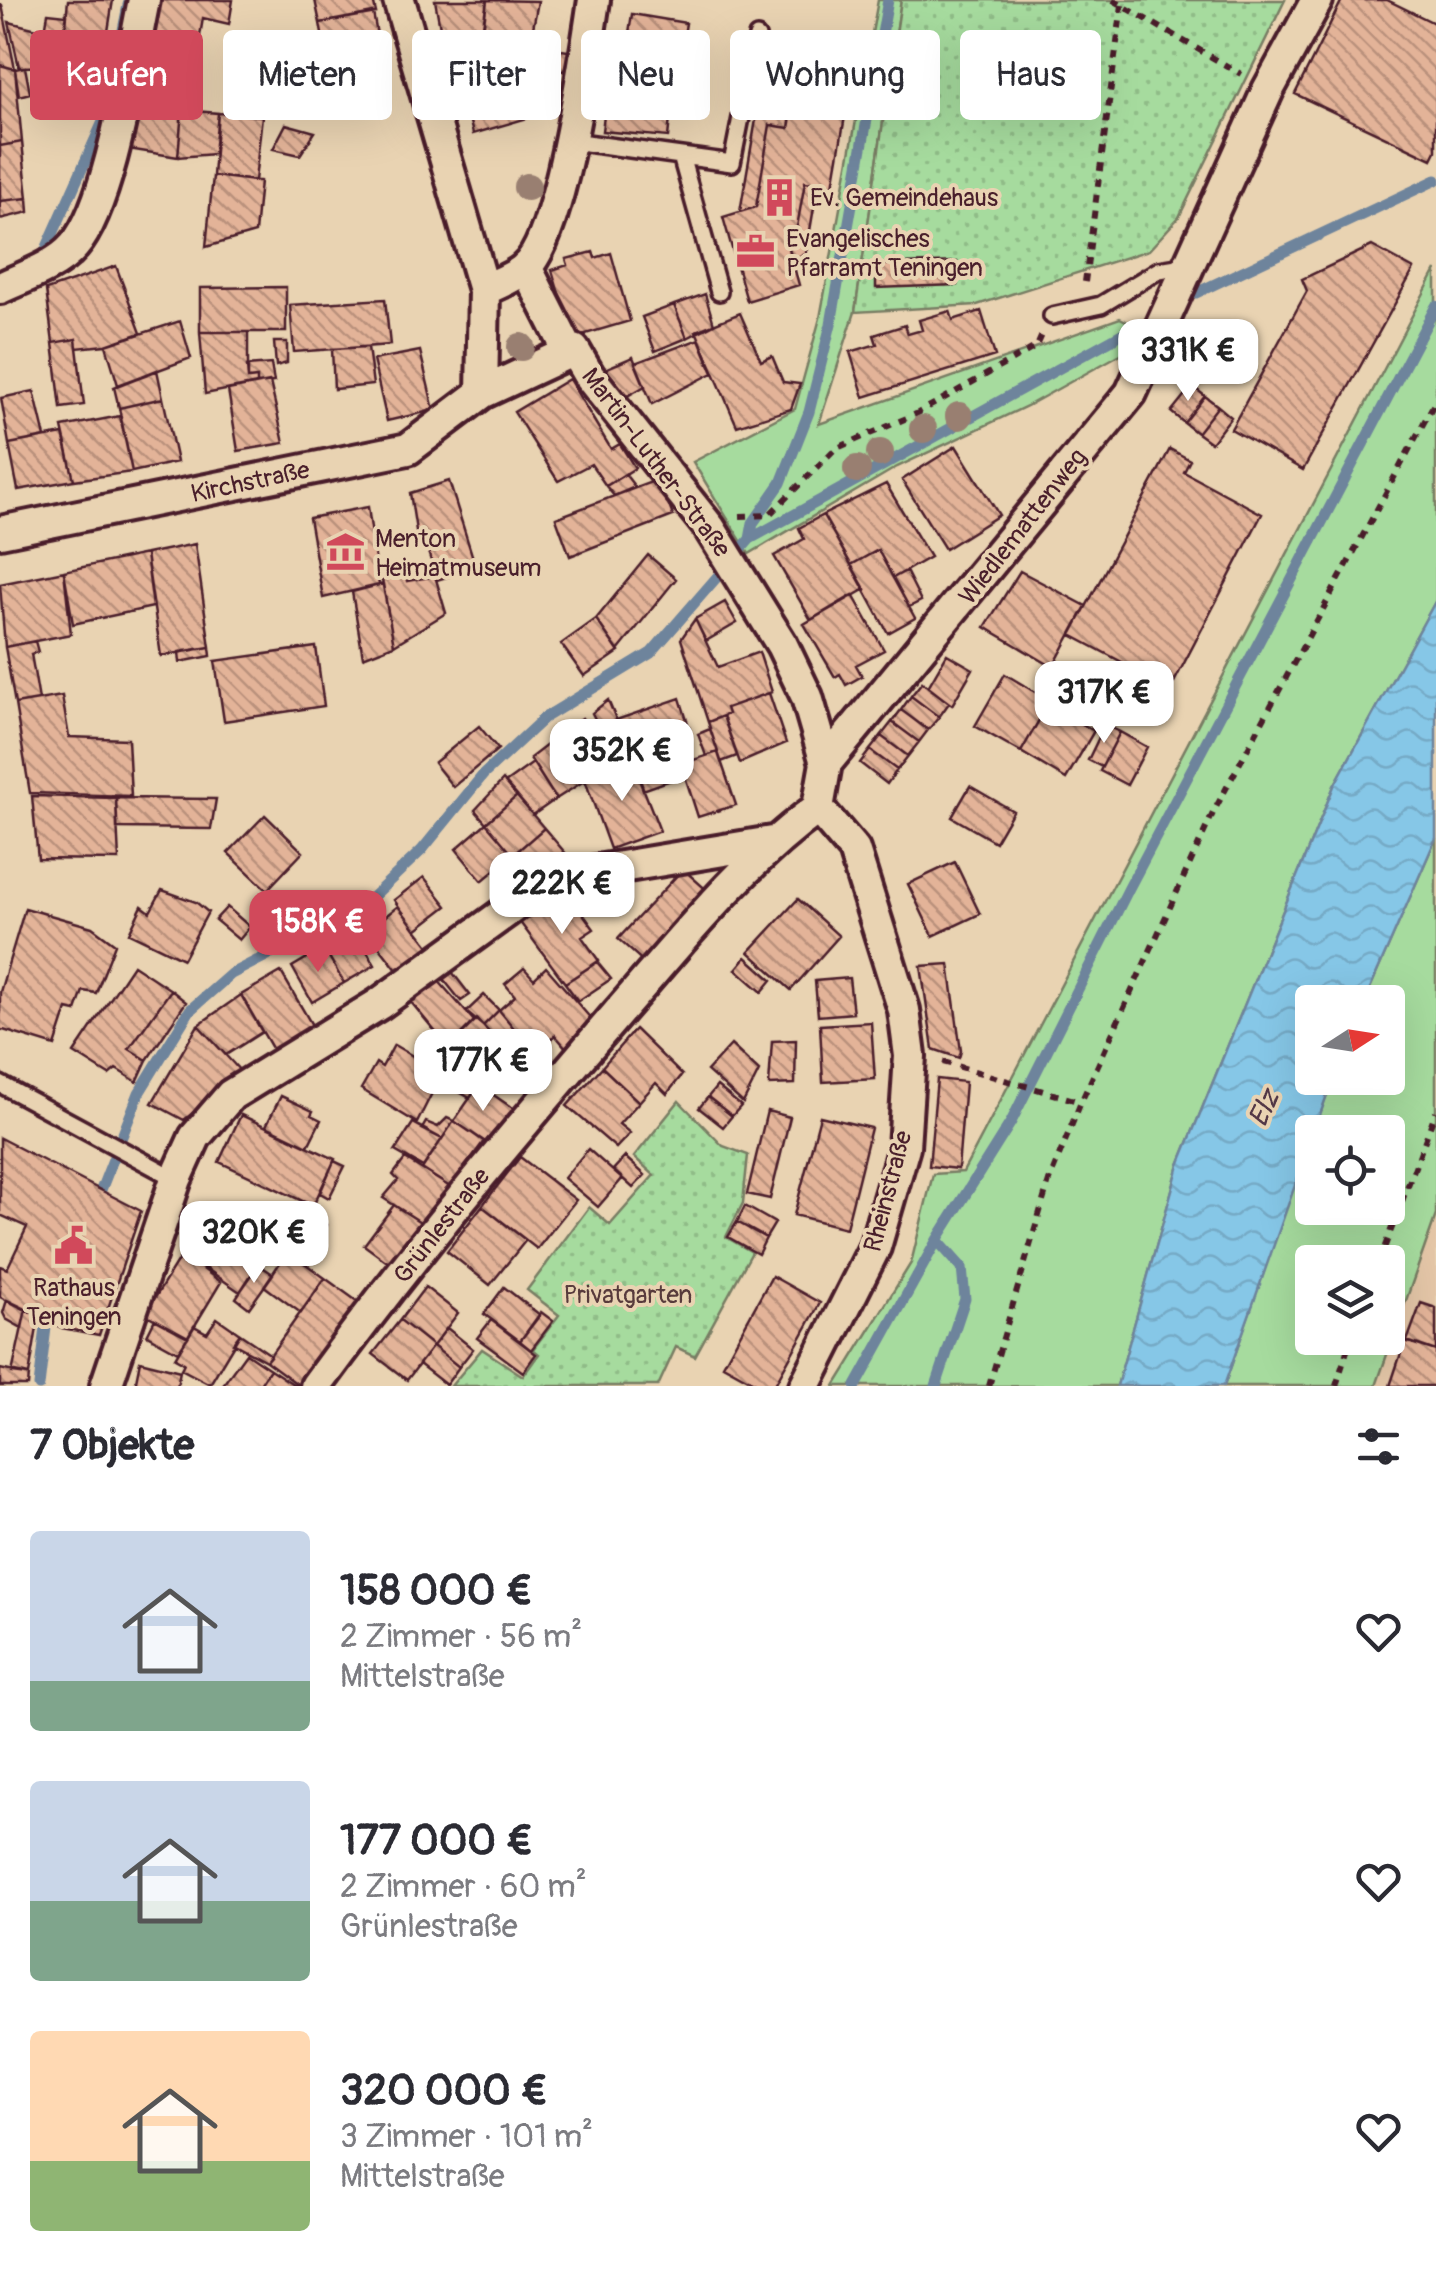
<!DOCTYPE html>
<html lang="de">
<head>
<meta charset="utf-8">
<style>
  body { margin:0; font-family:Pangolin,sans-serif; background:#f7f7f7; color:#2b2b33; height:100vh; display:flex; flex-direction:column; font-size:38px; white-space:nowrap }
  * { box-sizing:border-box; margin:0 }
  p { font-size:32px; color:#7c7c81 }
  .icon { flex:none; width:55px; height:55px; fill:none; stroke:currentColor; stroke-width:2; stroke-linecap:round; stroke-linejoin:round }
  .map { position:relative; height:1386px; overflow:hidden }
  .drawer { display:flex; flex-direction:column; background:#fff; flex:1 }
  .drawer>* { flex:none }
  .hud { position:absolute; left:30px; top:30px; width:1378px; height:90px; display:flex; gap:20px }
  .needle { width:65px; rotate:78deg }
  .fabs { position:absolute; left:1295px; top:985px; display:grid; gap:20px }
  .fabs a { display:grid; place-items:center; width:110px; height:110px; border-radius:10px; background:#fff; box-shadow:0 10px 40px #0002; font-size:50px }
  .price { position:absolute; translate:-50% -85px; padding:0 22px; border-radius:20px; background:#fff; color:#222; font-size:32px; line-height:65px; filter:drop-shadow(0 2px 5px #0008) }
  .price::after { content:''; position:absolute; left:50%; top:60px; width:30px; height:22px; margin-left:-15px; background:inherit; clip-path:polygon(0 0,100% 0,50% 100%) }
  .price.current { background:#d1495b; color:#fff }
  ul { padding:0; list-style:none }
  li { display:flex; align-items:center; gap:30px; height:250px; padding:0 30px }
  li span { display:grid; place-items:center; flex:none; width:280px; height:200px; border-radius:10px; color:#555 }
  li>.icon { margin-inline-start:auto }
  span .icon { width:120px; height:120px; fill:#fffc; stroke-width:1 }
  li b { font-size:42px }
  h2 { display:flex; justify-content:space-between; align-items:center; height:120px; padding:0 30px; font-size:42px }
  .tag { padding:0 35px; border-radius:10px; background:#fff; box-shadow:0 10px 40px #0002; font-size:35px; line-height:90px }
  .tag.current { background:#d1495b; color:#fff }
  .map>svg:first-child { display:block }
</style>
</head>
<body>
<div class="map">
<svg width="1436" height="1386" viewBox="0 0 1436 1386">
  <defs>
    <pattern id="garden-dots" width="8" height="8" patternUnits="userSpaceOnUse" patternTransform="scale(2.5)"><rect width="8" height="8" fill="#a6db9e"/><path d="M2 2h.1M6 6h.1" fill="none" stroke="#90bc88" stroke-width="1.8" stroke-linecap="round"/></pattern>
    <pattern id="water-waves" width="16" height="10" patternUnits="userSpaceOnUse" patternTransform="scale(2.5)"><rect width="16" height="10" fill="#86c7e7"/><path d="M0 5q4-4 8 0t8 0" fill="none" stroke="#75aac6"/></pattern>
    <pattern id="building-back-hatch" width="6" height="6" patternUnits="userSpaceOnUse" patternTransform="scale(2.5)"><rect width="6" height="6" fill="#e3b398"/><path d="M-1 5l2 2M0 0l6 6M5-1l2 2" fill="none" stroke="#ba917c"/></pattern>
  </defs>
  <rect width="100%" height="100%" fill="#e9d3b2"/>
  <filter id="ink" filterUnits="userSpaceOnUse"><feTurbulence type="fractalNoise" baseFrequency=".01" numOctaves="2"/><feDisplacementMap in="SourceGraphic" scale="20" xChannelSelector="R" yChannelSelector="G"/><feConvolveMatrix kernelMatrix="1 2 1 2 8 2 1 2 1" color-interpolation-filters="sRGB"/></filter>
  <g filter="url(#ink)">
    <path fill="#e4c6a7" d="M1436 1215V1386H1376L1378 1378Z"/>
    <path fill="#a6db9e" stroke="#787d64" stroke-width="2.5" fill-rule="evenodd" d="M878 0H901L855 312 819 424 1120 318 1136 326 1128 350 1027 406 897 467 749 554 693 462 795 409 820 318Z
      M1436 270V600L1334 786 1179 1165 1117 1386H835L911 1263 933 1174 963 1172Z
      M1436 838V1215L1376 1386H1224L1312 1134V1208H1388V1132H1313L1333 1078H1388V1002H1364ZM1312 1262H1388V1338H1312Z"/>
    <path fill="url(#garden-dots)" stroke="#787d64" stroke-width="2.5" d="M901 0H1285L1179 217 1149 250 977 305 855 312Z
      M679 1101 723 1146 748 1155 743 1203 726 1237 752 1252 695 1356 676 1347 658 1386H451L482 1349 523 1376 539 1354 533 1349 559 1315 527 1290 589 1207 610 1225 654 1175 634 1157Z"/>
    <path fill="url(#water-waves)" stroke="#6e849c" stroke-width="2.5" d="M1436 600V838L1364 1002H1312V1078H1333L1224 1386H1117L1179 1165 1334 786Z"/>
    <g fill="none" stroke-linecap="round" stroke-linejoin="round">
      <path stroke="#6e849c" stroke-width="11" d="M36 259 43 256 106 115 129 0
        M1196 293 1436 180
        M750 539 753 523 781 483 809 412 831 324 888 0
        M101 1190 139 1093 190 1010 231 974 363 906 422 850 483 775 544 718 651 653 750 539 1136 326
        M39 1386 47 1319
        M856 1386 937 1240 1011 1122 1129 888 1436 306
        M936 1386 965 1299 962 1268 937 1240"/>
    </g>
    <path fill="url(#building-back-hatch)" stroke="#4a1f2b" stroke-width="2.5" d="M68 0H113L106 44 64 39Z
      M157 0H233L229 24 203 18 196 60 147 48Z
      M315 0H373L376 13 320 23Z
      M435 0H487L481 39 445 55Z
      M487 0 538 1 530 45 481 47Z
      M1342 0H1387L1436 24V151L1432 159 1295 94Z
      M0 5H2L15 69 0 65Z
      M48 13 67 15 62 66 19 67 9 22 45 31Z
      M373 13 388 94 335 104 320 23Z
      M632 14 686 23 678 73 624 64Z
      M64 39 104 44 101 83 60 77Z
      M530 45 568 51 564 71 526 65Z
      M527 63 541 67 551 106 529 112 531 117 473 134 462 90 487 83 483 74 504 70 505 78 518 75 516 65Z
      M0 65 15 69 22 142 0 146Z
      M25 67 30 93 19 96 15 69Z
      M329 71 335 104 305 105 299 76Z
      M608 83 646 88 644 97 672 100 668 137 602 131Z
      M797 83 849 93 833 186 805 182 794 244 788 245 799 285 747 301 723 217 756 207 770 125 789 128Z
      M133 104 182 110 178 157 128 149Z
      M758 108 791 114 789 128 770 125 756 207 740 212Z
      M182 110 218 113 214 154 178 157Z
      M218 113 262 116 255 181 213 176Z
      M286 124 315 132 300 155 273 149Z
      M22 142 28 198 0 201V146Z
      M213 176 260 181 255 233 206 247Z
      M805 182 818 184 806 254 792 259 788 245 794 244Z
      M28 198 29 212 0 219V201Z
      M1372 246 1414 269 1303 470 1231 429 1307 291 1302 279Z
      M593 252 595 258 611 253 630 321 572 338 552 270 568 265 566 259Z
      M957 262V285L876 288V265Z
      M116 266 141 333 106 345 77 348 76 339 53 343 46 290Z
      M286 287V332H200V288Z
      M705 294 714 324 687 338 674 305Z
      M385 299 390 345 294 352 290 305Z
      M674 305 687 338 655 351 642 317Z
      M950 311 953 320 981 311 995 356 864 397 850 352 877 344 874 335 905 325 908 334 922 330 919 320Z
      M740 313 761 361 772 356 783 382 800 384 791 409 737 426 696 331Z
      M180 321 191 358 118 385 106 345Z
      M200 332H248V379L257 378V384L205 394Z
      M76 339 84 405 61 408 53 343Z
      M699 339 713 373 652 404 635 363Z
      M274 342H287V363L276 366Z
      M368 347 373 385 334 389 332 349Z
      M420 351 434 410 387 421 373 360Z
      M633 357 645 386 624 398 600 371Z
      M271 364 274 382 257 384V378L248 379 247 366Z
      M157 370 163 398 119 408 114 387Z
      M569 379 611 449 620 444 635 468 606 486 591 464 558 481 514 412Z
      M270 382 284 443 238 451 228 390Z
      M1192 386 1205 396 1184 423 1171 412Z
      M34 391 45 437 9 444 1 398Z
      M1205 396 1218 406 1197 433 1184 423Z
      M163 398 177 462 132 472 119 408Z
      M1218 406 1231 417 1211 443 1197 433Z
      M120 416 132 472 74 480 62 427Z
      M63 434 74 480 18 490 9 444Z
      M956 446 999 515 945 549 902 480Z
      M1170 449 1190 460 1184 472 1262 514 1171 688 1071 635Z
      M625 474 635 487 614 496 606 486Z
      M659 479 673 516 570 556 556 518Z
      M449 481 476 568 437 580 423 536 417 537 410 493Z
      M886 484 930 557 893 578 878 550 851 565 823 515Z
      M368 507 379 585 323 598 309 518Z
      M823 515 865 589 811 620 774 556 804 539 799 528Z
      M195 544 210 647 161 656 146 554Z
      M878 550 915 618 888 633 851 565Z
      M146 554 153 607 73 624 64 571Z
      M648 555 676 579 618 651 596 619Z
      M405 570 407 581 435 576 446 613 394 645 381 575Z
      M64 571 71 634 5 647 0 584Z
      M906 571 921 601 909 607 893 578Z
      M1020 571 1086 606 1053 667 985 627Z
      M383 584 394 645 363 657 352 592Z
      M853 595 884 650 856 665 862 676 846 685 840 674 835 677 804 624Z
      M725 602 737 623 706 641 695 619Z
      M596 619 619 652 584 676 561 644Z
      M695 619 718 667 759 652 772 692 726 708 728 714 708 722 681 639Z
      M35 641 38 652 31 654 39 700 15 704 5 647Z
      M210 647 211 656 180 662 179 652Z
      M316 647 324 706 224 721 215 661Z
      M947 654 973 669 952 705 928 687Z
      M1005 674 1050 701 1021 752 975 726Z
      M922 682 949 703 939 717 911 696Z
      M769 693 786 743 740 763 723 716 728 714 726 708Z
      M62 696 69 737 128 739 131 796 30 793 15 704Z
      M911 696 939 717 928 730 901 710Z
      M680 698 690 730 671 737 685 775 643 790 616 720Z
      M608 700 623 736 607 743 592 713Z
      M1048 704 1094 731 1066 779 1021 752Z
      M901 710 928 730 919 742 892 722Z
      M723 716 737 756 721 762 708 722Z
      M582 718 612 763 556 799 530 758Z
      M892 722 919 742 908 756 881 736Z
      M1105 725 1120 732 1102 767 1088 760Z
      M479 726 498 749 453 787 434 763Z
      M710 729 718 752 706 756 698 734Z
      M1120 732 1147 747 1127 785 1100 771Z
      M881 736 908 756 897 770 870 750Z
      M870 750 897 770 887 784 860 763Z
      M718 752 736 805 698 817 681 764Z
      M631 757 660 831 610 849 585 780Z
      M533 763 556 799 533 815 505 783Z
      M503 780 517 796 486 823 475 810Z
      M970 786 1013 811 995 842 952 817Z
      M32 796 116 798 119 860 38 859Z
      M517 796 544 828 513 855 486 823Z
      M116 798 216 799 211 829 117 828Z
      M265 815 303 852 267 890 228 853Z
      M486 823 513 855 482 881 456 849Z
      M544 828 573 862 536 884 513 855Z
      M955 862 980 914 933 936 908 884Z
      M683 869 710 893 646 964 618 939Z
      M424 877 447 906 416 930 394 900Z
      M162 890 196 902 208 912 183 959 129 933 142 906 150 912Z
      M568 893 594 929 582 937 599 961 565 983 519 921Z
      M798 899 839 936 791 990 749 952Z
      M398 906 429 946 397 970 367 931Z
      M227 907 250 927 239 940 215 920Z
      M25 908 92 927 115 944 96 993 83 991 76 1011 67 1009 55 1046 0 1029V992Z
      M355 930 375 965 344 983 324 948Z
      M324 948 344 983 312 1002 292 967Z
      M746 957 772 980 762 992 736 969Z
      M597 962 611 979 578 1001 565 983Z
      M949 964 961 1051 959 1058 933 1049 921 966Z
      M133 965 171 990 129 1049 147 1060 137 1082 116 1069 109 1075 74 1053Z
      M546 967 593 1021 567 1049 555 1035 536 1055 499 1010 515 996 505 984 524 968 534 979Z
      M449 968 470 995 461 1001 440 975Z
      M281 972 316 1032 276 1055 241 995Z
      M436 978 474 1021 448 1047 410 1001Z
      M849 978 853 1013 818 1016 815 981Z
      M171 990 186 1002 147 1060 129 1049Z
      M241 995 262 1032 226 1055 198 1025Z
      M484 995 499 1010 483 1026 466 1012Z
      M499 1010 536 1055 521 1069 483 1026Z
      M477 1019 518 1064 488 1093 439 1056Z
      M871 1022 875 1079 823 1082 820 1025Z
      M198 1025 242 1073 184 1120 152 1103Z
      M635 1029 682 1075 667 1094 656 1083 639 1102 602 1067Z
      M796 1040 795 1084 769 1085 772 1041Z
      M424 1042 448 1064 442 1073 415 1057Z
      M394 1045 442 1073 417 1123 361 1089 376 1063 382 1067Z
      M731 1045 759 1071 743 1103 707 1071Z
      M448 1064 479 1085 470 1098 438 1080Z
      M602 1067 639 1102 619 1124 630 1133 616 1148 567 1106Z
      M937 1079 965 1082 958 1169 929 1166Z
      M479 1085 514 1109 485 1142 454 1121Z
      M717 1086 741 1106 732 1116 708 1097Z
      M281 1096 313 1111 311 1115 321 1120 308 1146 266 1126Z
      M708 1097 732 1116 723 1127 699 1108Z
      M767 1111 790 1117 770 1199 747 1194Z
      M241 1115 335 1159 313 1206 219 1162Z
      M820 1116 871 1128 846 1228 794 1215Z
      M447 1118 454 1121 442 1139 422 1129 426 1122 438 1127Z
      M454 1121 484 1141 450 1187 422 1169Z
      M413 1123 442 1139 423 1167 395 1151Z
      M0 1138 141 1211 99 1335 62 1328 0 1297V1266L7 1269 27 1227 0 1215Z
      M588 1149 622 1179 598 1207 564 1178Z
      M520 1157 576 1200 537 1249 482 1206Z
      M625 1157 645 1175 633 1188 613 1170Z
      M405 1159 450 1187 422 1223 383 1198 398 1180 393 1175Z
      M334 1161 345 1166 329 1198 320 1193Z
      M394 1205 422 1223 390 1264 364 1245Z
      M482 1206 526 1240 490 1285 447 1251Z
      M745 1206 775 1223 766 1238 737 1222Z
      M306 1214 327 1225 318 1241 297 1231Z
      M206 1219 263 1259 240 1292 184 1253Z
      M737 1222 766 1238 758 1254 728 1237Z
      M288 1251 325 1278 301 1313 264 1286Z
      M182 1254 221 1282 188 1337 145 1314Z
      M258 1264 273 1274 249 1308 236 1298Z
      M772 1276 820 1303 774 1386H761L723 1365Z
      M325 1278 361 1304 300 1386 266 1361Z
      M425 1287 458 1313 433 1346 400 1320Z
      M504 1287 540 1315 520 1341 484 1314Z
      M7 1300 26 1309 22 1328 6 1319 3 1313Z
      M1421 1303 1436 1308V1351L1407 1341Z
      M26 1309 39 1316 29 1375 12 1373Z
      M541 1312 553 1321 531 1350 520 1341Z
      M217 1318 240 1334 210 1384 181 1369 184 1363 175 1358 194 1326 207 1333Z
      M155 1319 188 1337 178 1352 147 1335Z
      M400 1320 433 1346 407 1380 373 1354Z
      M491 1320 536 1354 523 1372 477 1338Z
      M447 1328 473 1349 459 1367 433 1346Z
      M240 1334 271 1355 266 1361 233 1343Z
      M1405 1341 1436 1351V1386H1390Z
      M433 1346 459 1367 446 1385 419 1364Z
      M246 1353 270 1369 259 1386H222Z
      M140 1361 180 1371 177 1386H135Z
      M0 1369 29 1375 28 1386H0Z
      M270 1369 296 1386H259Z"/>
    <g fill="none" stroke-linecap="round" stroke-linejoin="round">
      <defs>
        <path id="lane" d="M572 141 732 163 757 37
          M681 156 719 292
          M1052 316 1101 305 1159 270 1189 265
          M0 1084 176 1179"/>
        <path id="street" d="M399 0 484 290 482 393 574 350 589 376 709 527 782 645 807 697 826 763 818 808 854 850 904 1010 910 1056 904 1147 875 1247 805 1386
          M526 267 569 352
          M0 288C24 277 57 266 74 246 112 202 131 60 144 0
          M484 290C496 284 514 278 525 268 561 237 586 52 594 0
          M0 532 408 449 482 393
          M826 763 1131 393 1268 90 1317 0
          M106 1386 176 1179 195 1137 231 1095 379 1004 532 893 573 875 772 842
          M316 1386C410 1257 513 1135 617 1014 680 942 741 864 818 808"/>
      </defs>
      <use href="#lane" stroke="#4a1f2b" stroke-width="22"/>
      <use href="#street" stroke="#4a1f2b" stroke-width="38"/>
      <path stroke="#4a1f2b" stroke-width="6" stroke-dasharray="8 8" stroke-linecap="butt" d="M1113 0 1241 74
        M1085 282 1122 5
        M740 516 769 515 835 449 916 414 1037 346 1042 335
        M943 1062 1081 1102
        M1379 1262 1436 1111
        M989 1386 1049 1181 1081 1102 1214 811 1436 400
        M1336 1386 1351 1338"/>
      <use href="#lane" stroke="#e9d3b2" stroke-width="15"/>
      <use href="#street" stroke="#e9d3b2" stroke-width="30"/>
    </g>
    <g fill="#997f71">
      <circle cx="527" cy="187" r="14"/>
      <circle cx="521" cy="347" r="14"/>
      <circle cx="959" cy="416" r="14"/>
      <circle cx="923" cy="429" r="14"/>
      <circle cx="880" cy="453" r="14"/>
      <circle cx="857" cy="469" r="14"/>
    </g>
  </g>
  <defs>
    <symbol id="building-bare" viewBox="-9 -9 18 18"><path d="M-4-6H4V6H1V3H-1V6H-4ZM-2.5-4.3h1.7v1.8h-1.7ZM.8-4.3h1.7v1.8H.8ZM-2.5-1h1.7V.8h-1.7ZM.8-1h1.7V.8H.8Z" fill="#d1495b" stroke="#e9d3b2" stroke-width="2.5" paint-order="stroke"/></symbol>
    <symbol id="office-bare" viewBox="-9 -9 18 18"><path d="M-6-3h4V-5.5h4V-3h4V5H-6ZM-1-4.5V-3h2v-1.5ZM-6 0V1H6V0Z" fill="#d1495b" stroke="#e9d3b2" stroke-width="2.5" paint-order="stroke"/></symbol>
    <symbol id="museum-bare" viewBox="-9 -9 18 18"><path d="M0-6L6-3V-2H-6V-3ZM-5-1h2V3h-2ZM-1-1h2V3h-2ZM3-1h2V3H3ZM-6 4H6V6H-6Z" fill="#d1495b" stroke="#e9d3b2" stroke-width="2.5" paint-order="stroke"/></symbol>
    <symbol id="civic-bare" viewBox="-9 -9 18 18"><path d="M-.6-6.5H3V-4.5H.6V-3L4-1V1h2V6H-6V1h2V-1L-.6-3ZM-1.2 2.5V6h2.4V2.5Z" fill="#d1495b" stroke="#e9d3b2" stroke-width="2.5" paint-order="stroke"/></symbol>
  </defs>
  <g fill-rule="evenodd">
    <use href="#building-bare" x="752" y="170" width="55" height="55"/>
    <use href="#office-bare" x="728" y="224" width="55" height="55"/>
    <use href="#museum-bare" x="318" y="524" width="55" height="55"/>
    <use href="#civic-bare" x="46" y="1218" width="55" height="55"/>
  </g>
  <g text-anchor="middle" stroke-width="8" stroke-linejoin="round" paint-order="stroke">
    <g font-size="25" fill="#4a1f2b" stroke="#e9d3b2" text-anchor="start">
      <text x="810" y="206">Ev. Gemeindehaus</text>
      <text x="786" y="247">Evangelisches<tspan x="786" dy="29">Pfarramt Teningen</tspan></text>
      <text x="375" y="547">Menton<tspan x="375" dy="29">Heimatmuseum</tspan></text>
      <text x="74" y="1296" text-anchor="middle">Rathaus<tspan x="74" dy="29">Teningen</tspan></text>
    </g>
    <g font-size="25" fill="#4a1f2b" stroke="#e9d3b2">
      <text transform="translate(657 462) rotate(53)" y="9">Martin-Luther-Straße</text>
      <text transform="translate(250 481) rotate(-12)" y="9">Kirchstraße</text>
      <text transform="translate(1022 526) rotate(-52)" y="9">Wiedlemattenweg</text>
      <text transform="translate(887 1191) rotate(-75)" y="9">Rheinstraße</text>
      <text transform="translate(441 1225) rotate(-52)" y="9">Grünlestraße</text>
    </g>
    <g font-size="25" fill="#583b3c" stroke="#e9d3b2">
      <text x="628" y="1303">Privatgarten</text>
    </g>
    <g font-size="28" font-style="italic" fill="#533847" stroke="#e9d3b2">
      <text transform="translate(1263 1108) rotate(-65)" y="10">Elz</text>
    </g>
  </g>
</svg>
<div class="fabs">
<a><svg class="needle" viewBox="-14 -14 28 28"><path d="M0-13l5 13h-10z" fill="#e53935"/><path d="M0 13l5-13h-10z" fill="#7c7c81"/></svg></a>
<a><svg class="icon" aria-label="locate" viewBox="0 0 24 24"><circle cx="12" cy="12" r="6"/><path d="M12 2v4M12 18v4M2 12h4M18 12h4"/></svg></a>
<a><svg class="icon" aria-label="layers" viewBox="0 0 24 24"><path d="M12 4l9 5-9 5-9-5zM3 14l9 5 9-5"/></svg></a>
</div>
<b class="price" style="left:1188px;top:404px">331K €</b>
<b class="price" style="left:1104px;top:746px">317K €</b>
<b class="price" style="left:622px;top:804px">352K €</b>
<b class="price" style="left:562px;top:937px">222K €</b>
<b class="price current" style="left:318px;top:975px">158K €</b>
<b class="price" style="left:483px;top:1114px">177K €</b>
<b class="price" style="left:254px;top:1286px">320K €</b>
<div class="hud">
<a class="tag current">Kaufen</a>
<a class="tag">Mieten</a>
<a class="tag">Filter</a>
<a class="tag">Neu</a>
<a class="tag">Wohnung</a>
<a class="tag">Haus</a>
</div>
</div>
<section class="drawer">
<h2>7 Objekte<svg class="icon" aria-label="filters" viewBox="0 0 24 24"><path d="M4 7h16M4 17h16"/><circle cx="9" cy="7" r="2"/><circle cx="15" cy="17" r="2"/></svg></h2>
<ul>
<li><span style="background:linear-gradient(#c9d6e8 75%,#7fa58c 0)"><svg class="icon" aria-label="home" viewBox="0 0 24 24"><path d="M3 11l9-7 9 7M6 9v11h12V9"/></svg></span><div><b>158 000 €</b><p>2 Zimmer · 56 m²</p><p>Mittelstraße</p></div><svg class="icon" aria-label="heart" viewBox="0 0 24 24"><path d="M12 20l-8-8c-3-5 5-10 8-4 3-6 11-1 8 4z"/></svg></li>
<li><span style="background:linear-gradient(#c9d6e8 60%,#7fa58c 0)"><svg class="icon" aria-label="home" viewBox="0 0 24 24"><path d="M3 11l9-7 9 7M6 9v11h12V9"/></svg></span><div><b>177 000 €</b><p>2 Zimmer · 60 m²</p><p>Grünlestraße</p></div><svg class="icon" aria-label="heart" viewBox="0 0 24 24"><path d="M12 20l-8-8c-3-5 5-10 8-4 3-6 11-1 8 4z"/></svg></li>
<li><span style="background:linear-gradient(#ffd9b3 65%,#8fb573 0)"><svg class="icon" aria-label="home" viewBox="0 0 24 24"><path d="M3 11l9-7 9 7M6 9v11h12V9"/></svg></span><div><b>320 000 €</b><p>3 Zimmer · 101 m²</p><p>Mittelstraße</p></div><svg class="icon" aria-label="heart" viewBox="0 0 24 24"><path d="M12 20l-8-8c-3-5 5-10 8-4 3-6 11-1 8 4z"/></svg></li>
</ul>
</section>
</body>
</html>
